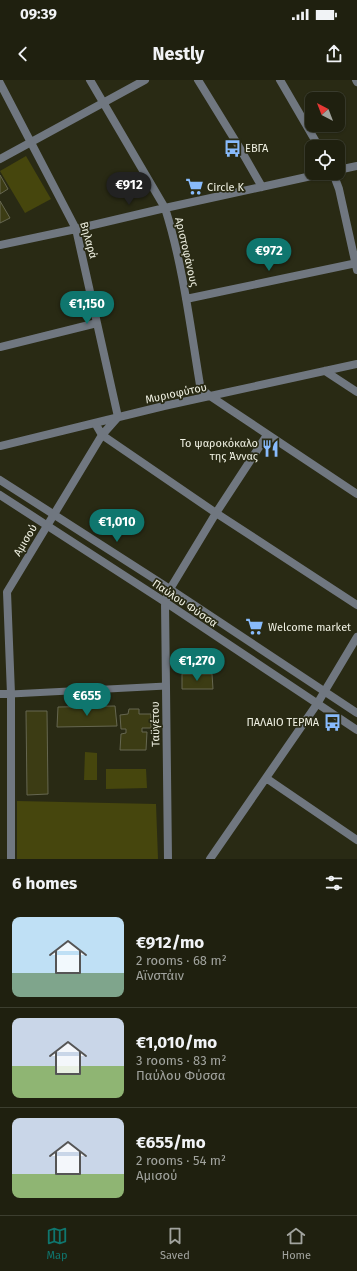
<!DOCTYPE html>
<html lang="en">
<head>
<meta charset="utf-8">
<style>
  body { margin:0; font-family:"Fira Sans",sans-serif; background:#2c2d1d; color:#f1f3f6; height:100vh; display:flex; flex-direction:column; font-size:15px; white-space:nowrap }
  * { box-sizing:border-box; margin:0 }
  p { font-size:13px; color:#a1a39e }
  .icon { flex:none; width:22px; height:22px; fill:none; stroke:currentColor; stroke-width:2; stroke-linecap:round; stroke-linejoin:round }
  .map { position:relative; height:779px; overflow:hidden }
  .sheet { display:flex; flex-direction:column; background:#1f200f; flex:1 }
  .sheet>* { flex:none }
  .needle { width:26px; rotate:318deg }
  .controls { position:absolute; left:305px; top:12px; display:grid; gap:8px }
  .controls a { display:grid; place-items:center; width:40px; height:40px; border-radius:8px; background:#1f200f; box-shadow:0 1px 3px #0004,0 0 0 1px #3c3e2f; font-size:20px }
  .price { position:absolute; translate:-50% -34px; padding:0 9px; border-radius:14px; background:#0f766e; color:#fff; font-size:13px; line-height:26px; filter:drop-shadow(0 1px 2px #0008) }
  .price::after { content:''; position:absolute; left:50%; top:24px; width:12px; height:9px; margin-left:-6px; background:inherit; clip-path:polygon(0 0,100% 0,50% 100%) }
  .price.on { background:#222; color:#fff }
  ul { padding:0; list-style:none }
  li { display:flex; align-items:center; gap:12px; height:100px; padding:0 12px }
  li+li { border-top:1px solid #3c3e2f }
  li span { display:grid; place-items:center; flex:none; width:112px; height:80px; border-radius:8px; color:#555 }
  li>.icon { margin-inline-start:auto }
  span .icon { width:48px; height:48px; fill:#fffc; stroke-width:1 }
  li b { font-size:17px }
  h2 { display:flex; justify-content:space-between; align-items:center; height:48px; padding:0 12px; font-size:17px }
  .status { display:flex; justify-content:space-between; align-items:center; height:28px; padding:0 20px; background:#1f200f; direction:ltr }
  .status svg { height:11px; fill:currentColor }
  header { display:flex; justify-content:space-between; align-items:center; height:52px; padding:0 12px; background:#1f200f; font-size:18px; font-weight:700 }
  .tab-bar { display:flex; justify-content:space-around; align-items:center; height:56px; border-top:1px solid #3c3e2f; background:#1f200f; font-size:11px; color:#a1a39e }
  .tab-bar a { display:grid; justify-items:center; gap:2px }
  .tab-bar .on { color:#0f766e }
  .map>svg:first-child { display:block }
</style>
</head>
<body>
<div class="status"><b>09:39</b><svg viewBox="0 0 49 12"><path d="M0 12V9h3v3zM5 12V6h3v6zM10 12V3h3v9zM15 12V0h3v12zM26 1h20v11H26zM47 4h2v5h-2z"/></svg></div>
<header><svg class="icon" aria-label="back" viewBox="0 0 24 24"><path d="M15 5l-7 7 7 7"/></svg>Nestly<svg class="icon" aria-label="share" viewBox="0 0 24 24"><path d="M12 15V3M7 8l5-5 5 5M5 13v7h14v-7"/></svg></header>
<div class="map">
<svg width="357" height="779" viewBox="0 0 357 779">
  <rect width="100%" height="100%" fill="#292a14"/>
  <path fill="#46460d" d="M26 76 51 119 25 133 0 91Z
    M85 672 97 673V700H84Z
    M106 689H146L147 708 106 709Z
    M17 721 156 724 158 779H17Z"/>
  <path fill="#3c3c14" stroke="#666750" d="M0 95 8 109 0 114Z
    M0 121 10 138 0 143Z
    M182 594H212L213 609H182Z
    M115 626 117 646 57 647 58 627Z
    M129 629H139V634H151V648H142V652H147L146 670H120L121 654 126 653V649H121L120 635 128 634Z
    M26 631H47L48 714 27 715Z"/>
  <g fill="none" stroke-linecap="round" stroke-linejoin="round">
    <path stroke="#707780" stroke-width="7" d="M11 614 166 606"/>
    <path stroke="#707780" stroke-width="8" d="M90 0 165 128C183 185 190 245 200 305L204 311 210 316 357 414
      M198 0 238 65 262 107
      M280 0 319 67
      M356 0 357 2
      M0 3 76 149 118 337 102 355 7 512 11 614V779
      M0 79 145 0
      M338 90 357 86
      M333 93 339 109 357 190
      M0 165 76 149 165 128 325 93
      M186 219 357 183
      M0 267 97 243
      M325 291 357 312
      M95 343 102 355 216 433 357 525
      M0 366 164 326 357 284
      M170 509 216 433 267 355
      M0 614H11
      M266 698 357 760
      M210 779 317 624 357 557"/>
    <path stroke="#707780" stroke-width="8" d="M0 400 170 509 357 633
      M0 415 165 522 357 650
      M168 779 165 522 170 509"/>
  </g>
  <defs>
    <symbol id="bus-bare" viewBox="-9 -9 18 18"><path d="M-5-6H5V4H4V6H2V4H-2V6H-4V4H-5ZM-3.5-4V0h7V-4ZM-3.5 1.2v1.5H-2V1.2ZM2 1.2v1.5H3.5V1.2Z" fill="#88bbfc" stroke="#292a14" stroke-width="2.5" paint-order="stroke"/></symbol>
    <symbol id="supermarket-bare" viewBox="-9 -9 18 18"><path d="M-6-5.5h2.5l.6 2H6L4.5 2H-2.5L-4.4-4H-6ZM-1.5 3.2a1.3 1.3 0 1 0 .1 0ZM3 3.2a1.3 1.3 0 1 0 .1 0Z" fill="#88bbfc" stroke="#292a14" stroke-width="2.5" paint-order="stroke"/></symbol>
    <symbol id="restaurant-bare" viewBox="-9 -9 18 18"><path d="M-5-6h1v4h1v-4h1v4h1v-4h1v5L-1.5 .5V6h-2V.5L-5-1ZM5-6V6H3V1.5H1.5Q1.5-4 5-6Z" fill="#88bbfc" stroke="#292a14" stroke-width="2.5" paint-order="stroke"/></symbol>
  </defs>
  <g fill-rule="evenodd">
    <use href="#bus-bare" x="220" y="56" width="25" height="25"/>
    <use href="#supermarket-bare" x="182" y="94" width="25" height="25"/>
    <use href="#restaurant-bare" x="258" y="356" width="25" height="25"/>
    <use href="#supermarket-bare" x="242" y="534" width="25" height="25"/>
    <use href="#bus-bare" x="320" y="630" width="25" height="25"/>
  </g>
  <g text-anchor="middle" stroke-width="3.5" stroke-linejoin="round" paint-order="stroke">
    <g font-size="11" fill="#eff0e2" stroke="#292a14" text-anchor="start">
      <text x="245" y="72">ΕΒΓΑ</text>
      <text x="207" y="111">Circle K</text>
      <text x="258" y="367" text-anchor="end">Το ψαροκόκαλο<tspan x="258" dy="13">της Άννας</tspan></text>
      <text x="268" y="551">Welcome market</text>
      <text x="319" y="646" text-anchor="end">ΠΑΛΑΙΟ ΤΕΡΜΑ</text>
    </g>
    <g font-size="11" fill="#eff0e2" stroke="#292a14">
      <text transform="translate(89 160) rotate(74)" y="4">Βηλαρά</text>
      <text transform="translate(187 172) rotate(77)" y="4">Αριστοφάνους</text>
      <text transform="translate(176 313) rotate(-12)" y="4">Μυριοφύτου</text>
      <text transform="translate(25 460) rotate(-59)" y="4">Αμισού</text>
      <text transform="translate(185 523) rotate(34)" y="4">Παύλου Φύσσα</text>
      <text transform="translate(155 644) rotate(-91)" y="4">Ταϋγέτου</text>
    </g>
  </g>
</svg>
<div class="controls">
<a><svg class="needle" viewBox="-14 -14 28 28"><path d="M0-13l5 13h-10z" fill="#e53935"/><path d="M0 13l5-13h-10z" fill="#a1a39e"/></svg></a>
<a><svg class="icon" aria-label="locate" viewBox="0 0 24 24"><circle cx="12" cy="12" r="6"/><path d="M12 2v4M12 18v4M2 12h4M18 12h4"/></svg></a>
</div>
<b class="price on" style="left:129px;top:126px">€912</b>
<b class="price" style="left:269px;top:192px">€972</b>
<b class="price" style="left:87px;top:245px">€1,150</b>
<b class="price" style="left:117px;top:463px">€1,010</b>
<b class="price" style="left:197px;top:602px">€1,270</b>
<b class="price" style="left:87px;top:637px">€655</b>
</div>
<section class="sheet">
<h2>6 homes<svg class="icon" aria-label="filters" viewBox="0 0 24 24"><path d="M4 7h16M4 17h16"/><circle cx="9" cy="7" r="2"/><circle cx="15" cy="17" r="2"/></svg></h2>
<ul>
<li><span style="background:linear-gradient(#bfe0f5 70%,#7fa58c 0)"><svg class="icon" aria-label="home" viewBox="0 0 24 24"><path d="M3 11l9-7 9 7M6 9v11h12V9"/></svg></span><div><b>€912/mo</b><p>2 rooms · 68 m²</p><p>Αϊνστάιν</p></div></li>
<li><span style="background:linear-gradient(#c9d6e8 60%,#8fb573 0)"><svg class="icon" aria-label="home" viewBox="0 0 24 24"><path d="M3 11l9-7 9 7M6 9v11h12V9"/></svg></span><div><b>€1,010/mo</b><p>3 rooms · 83 m²</p><p>Παύλου Φύσσα</p></div></li>
<li><span style="background:linear-gradient(#c9d6e8 70%,#8fb573 0)"><svg class="icon" aria-label="home" viewBox="0 0 24 24"><path d="M3 11l9-7 9 7M6 9v11h12V9"/></svg></span><div><b>€655/mo</b><p>2 rooms · 54 m²</p><p>Αμισού</p></div></li>
</ul>
</section>
<nav class="tab-bar">
<a class="on"><svg class="icon" aria-label="map" viewBox="0 0 24 24"><path d="M3 6l6-2 6 2 6-2v14l-6 2-6-2-6 2zM9 4v14M15 6v14"/></svg>Map</a>
<a><svg class="icon" aria-label="saved" viewBox="0 0 24 24"><path d="M7 4h10v16l-5-4-5 4z"/></svg>Saved</a>
<a><svg class="icon" aria-label="home" viewBox="0 0 24 24"><path d="M3 11l9-7 9 7M6 9v11h12V9"/></svg>Home</a>
</nav>
</body>
</html>
